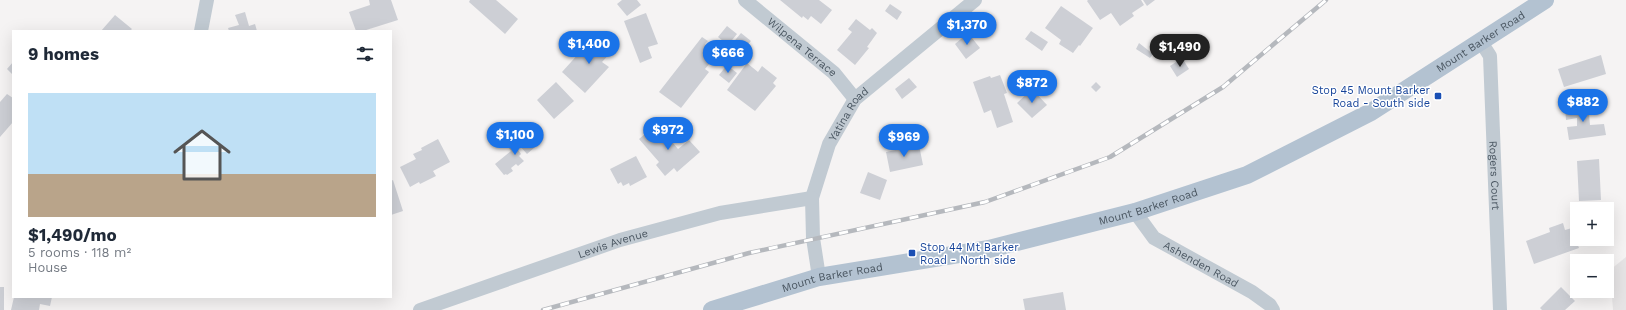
<!DOCTYPE html>
<html lang="en">
<head>
<meta charset="utf-8">
<style>
  body { margin:0; font-family:"Work Sans",sans-serif; background:#f6f6f7; color:#1f2937; height:100vh; display:flex; flex-direction:column; font-size:15px; white-space:nowrap }
  * { box-sizing:border-box; margin:0 }
  p { font-size:13px; color:#747a83 }
  .icon { flex:none; width:22px; height:22px; fill:none; stroke:currentColor; stroke-width:2; stroke-linecap:round; stroke-linejoin:round }
  .map { position:relative; flex:1; overflow:hidden }
  .side { position:absolute; left:12px; top:30px; width:380px; height:268px; display:flex; flex-direction:column; background:#fff; border-radius:0px; box-shadow:0 4px 16px #0002 }
  .side>* { flex:none }
  .buttons { position:absolute; left:1570px; top:202px; display:grid; gap:8px }
  .buttons a { display:grid; place-items:center; width:44px; height:44px; border-radius:0px; background:#fff; box-shadow:0 4px 16px #0002; font-size:20px }
  .price { position:absolute; translate:-50% -34px; padding:0 9px; border-radius:14px; background:#1a73e8; color:#fff; font-size:13px; line-height:26px; filter:drop-shadow(0 1px 2px #0008) }
  .price::after { content:''; position:absolute; left:50%; top:24px; width:12px; height:9px; margin-left:-6px; background:inherit; clip-path:polygon(0 0,100% 0,50% 100%) }
  .price.selected { background:#222; color:#fff }
  ul { padding:0; list-style:none }
  li { display:grid; align-content:center; gap:8px; height:212px; padding:0 16px }
  li span { display:grid; place-items:center; height:124px; border-radius:0px; color:#555 }
  li>.icon { margin-inline-start:auto }
  span .icon { width:72px; height:72px; fill:#fffc; stroke-width:1 }
  li b { font-size:17px }
  h2 { display:flex; justify-content:space-between; align-items:center; height:48px; padding:0 16px; font-size:17px }
  .map>svg:first-child { display:block }
</style>
</head>
<body>
<div class="map">
<svg width="1626" height="310" viewBox="0 0 1626 310">
  <rect width="100%" height="100%" fill="#f5f3f3"/>
  <path fill="#e6e4e5" d="M1626 257V310H1613L1610 270Z"/>
  <path fill="#cdcfd5" d="M369 0H391L398 20 363 31H356L349 12 370 5Z
    M470 0H496L518 19 505 34 469 2Z
    M622 0H637L641 5 627 16 617 4Z
    M780 0H819L832 10 821 24 811 16 808 20 803 16 802 18Z
    M1088 0H1141L1144 5 1132 13 1134 16 1120 26 1111 13 1100 20 1087 1Z
    M1143 0H1155L1147 6Z
    M890 4 902 12 897 20 885 11Z
    M1061 6 1093 28 1080 46 1079 45 1073 53 1059 44 1061 40 1045 28Z
    M245 12 249 26 255 24 257 31H229L228 28 239 25 235 15Z
    M646 13 658 44 648 47 652 58 640 63 624 21Z
    M115 15 132 29 130 31H101Z
    M856 19 870 30 872 28 877 33 867 47 869 48 855 65 837 50 852 32 848 29Z
    M727 26 737 34 728 45 718 37Z
    M1031 31 1048 42 1042 51 1025 39Z
    M741 33 751 41 740 53 738 51 733 57 726 51Z
    M968 33 980 48 966 59 955 44Z
    M601 37 614 49 602 62 609 67 585 93 562 72 590 41 595 45Z
    M702 37 708 41 705 44 709 48 707 50 715 57 705 69 709 72 681 108 659 92Z
    M1139 43 1153 54 1150 58 1136 49Z
    M1601 55 1606 74 1564 87 1558 69Z
    M1182 58 1189 69 1177 77 1170 66Z
    M13 62V75L7 69Z
    M747 63 758 72 762 66 777 78 773 83 776 86 755 111 727 90Z
    M727 65 737 73 729 83 719 75Z
    M1000 75 1007 93 1004 94 1013 122 997 128 991 110 984 113 973 82 990 76 991 78Z
    M909 78 917 87 902 99 895 89Z
    M556 82 574 101 554 119 537 100Z
    M1096 82 1101 87 1096 92 1091 87Z
    M1032 89 1047 105 1032 118 1017 103Z
    M7 94 13 98V122L0 137V102Z
    M1593 103 1594 113 1589 114 1590 125 1604 124 1606 135 1569 140 1567 127 1577 126V118L1566 120 1565 107Z
    M657 124 678 149 689 140 700 152 677 172 674 168 665 176 656 165 659 162 639 139Z
    M525 135 535 147 527 154 519 145 516 147 521 154 519 156 524 161 518 166 516 164 511 168 513 171 507 175 506 174 504 175 495 164 511 151 509 148Z
    M438 139 450 162 433 171 436 176 420 184 419 182 410 187 400 167 416 159 413 154 422 150 421 148Z
    M919 145 923 165 890 172 886 152Z
    M636 156 647 177 630 186 629 183 623 186 621 182 618 184 610 169Z
    M1599 159 1601 200 1579 201 1577 161Z
    M868 172 887 180 880 200 860 193Z
    M393 180 403 211 391 215V181Z
    M1563 223 1565 230 1572 228 1579 248 1534 264 1526 241 1550 232 1549 228Z
    M0 287H4V310H0Z
    M1561 287 1575 301 1565 310H1542L1540 308Z
    M1063 292 1066 310H1025L1023 299Z
    M14 297H52L50 306 40 304 39 310H11Z"/>
  <g fill="none" stroke-linecap="round" stroke-linejoin="round">
    <g stroke="#c1cad2" stroke-width="14">
      <path id="s1" d="M745 0 834 73 855 99"/>
      <path d="M201 31 207 0"/>
      <path id="s2" d="M1481 42 1490 56 1500 310"/>
      <path id="s3" d="M1135 212 1154 238 1252 292 1270 305 1273 310"/>
      <path id="s4" d="M819 277 813 238 812 198 829 144 855 99 975 0"/>
      <path id="s5" d="M420 310 620 240 720 213 812 198"/>
    </g>
    <path stroke="#b3c2d1" stroke-width="18" id="s6" d="M712 310 819 277 989 249 1135 212 1247 175 1371 112 1545 0"/>
    <defs>
      <path id="rail" d="M543 310 749 253 985 202 1110 157 1223 87 1326 0"/>
    </defs>
    <use href="#rail" stroke="#b5b8bd" stroke-width="4.5"/>
    <use href="#rail" stroke="#fff" stroke-width="3" stroke-dasharray="9" stroke-linecap="butt"/>
  </g>
  <g fill="#1a4fb4" stroke="#fff" stroke-width="1.5">
    <rect x="1434" y="92" width="8" height="8" rx="2"/>
    <rect x="908" y="249" width="8" height="8" rx="2"/>
  </g>
  <g text-anchor="middle" stroke-width="3" stroke-linejoin="round" paint-order="stroke">
    <g font-size="11" fill="#4a5661" stroke="#fff">
      <text dy="4" stroke="none"><textPath href="#s6" startOffset="822">Mount Barker Road</textPath></text>
      <text dy="4" stroke="none"><textPath href="#s1" startOffset="74">Wilpena Terrace</textPath></text>
      <text dy="4" stroke="none"><textPath href="#s4" startOffset="172">Yatina Road</textPath></text>
      <text dy="4" stroke="none"><textPath href="#s2" startOffset="136">Rogers Court</textPath></text>
      <text dy="4" stroke="none"><textPath href="#s6" startOffset="449">Mount Barker Road</textPath></text>
      <text dy="4" stroke="none"><textPath href="#s5" startOffset="204">Lewis Avenue</textPath></text>
      <text dy="4" stroke="none"><textPath href="#s3" startOffset="86">Ashenden Road</textPath></text>
      <text dy="4" stroke="none"><textPath href="#s6" startOffset="125">Mount Barker Road</textPath></text>
    </g>
    <g font-size="11" fill="#164399" stroke="#fff" text-anchor="end">
      <text x="1430" y="94">Stop 45 Mount Barker<tspan x="1430" dy="13">Road - South side</tspan></text>
      <text x="920" y="251" text-anchor="start">Stop 44 Mt Barker<tspan x="920" dy="13">Road - North side</tspan></text>
    </g>
  </g>
</svg>
<div class="buttons">
<a>+</a>
<a>−</a>
</div>
<b class="price" style="left:967px;top:46px">$1,370</b>
<b class="price" style="left:589px;top:65px">$1,400</b>
<b class="price selected" style="left:1180px;top:68px">$1,490</b>
<b class="price" style="left:728px;top:74px">$666</b>
<b class="price" style="left:1032px;top:104px">$872</b>
<b class="price" style="left:1583px;top:123px">$882</b>
<b class="price" style="left:668px;top:151px">$972</b>
<b class="price" style="left:515px;top:156px">$1,100</b>
<b class="price" style="left:904px;top:158px">$969</b>
<section class="side">
<h2>9 homes<svg class="icon" aria-label="filters" viewBox="0 0 24 24"><path d="M4 7h16M4 17h16"/><circle cx="9" cy="7" r="2"/><circle cx="15" cy="17" r="2"/></svg></h2>
<ul>
<li><span style="background:linear-gradient(#bfe0f5 65%,#b9a48a 0)"><svg class="icon" aria-label="home" viewBox="0 0 24 24"><path d="M3 11l9-7 9 7M6 9v11h12V9"/></svg></span><div><b>$1,490/mo</b><p>5 rooms · 118 m²</p><p>House</p></div></li>
</ul>
</section>
</div>
</body>
</html>
